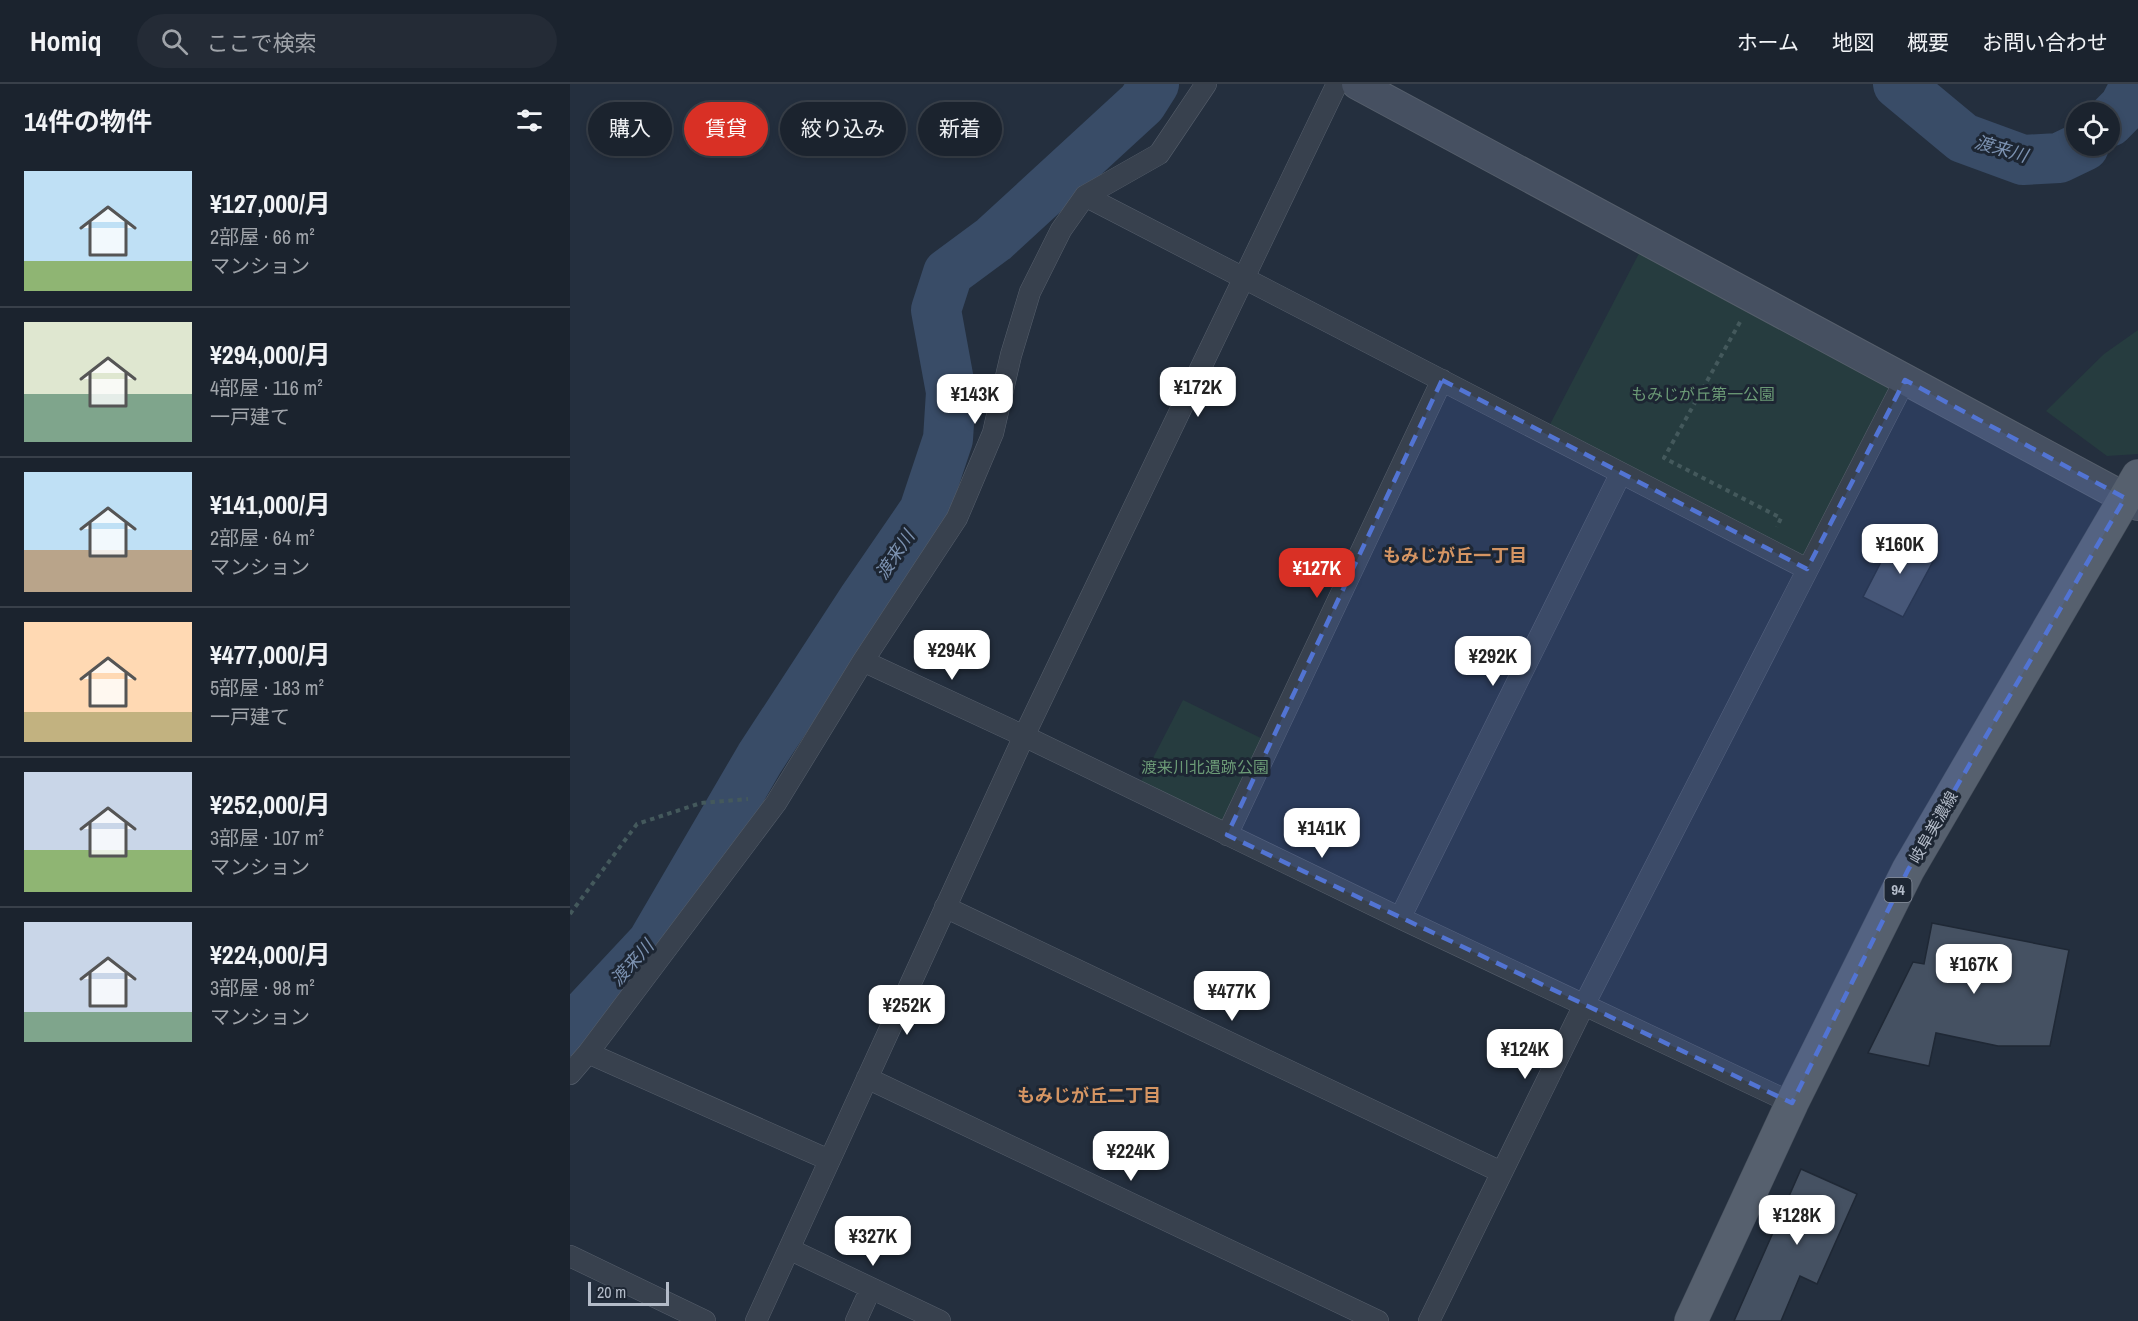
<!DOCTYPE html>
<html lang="ja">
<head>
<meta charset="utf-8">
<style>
  body { margin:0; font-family:"Archivo Narrow","Noto Sans JP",sans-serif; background:#242b36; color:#f1f3f6; height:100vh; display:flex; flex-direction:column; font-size:22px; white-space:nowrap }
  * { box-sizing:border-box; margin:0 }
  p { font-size:20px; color:#a0a4aa }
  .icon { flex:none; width:33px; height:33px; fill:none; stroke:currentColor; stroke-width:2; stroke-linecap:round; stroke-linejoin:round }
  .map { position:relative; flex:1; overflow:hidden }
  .side { display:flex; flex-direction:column; background:#1b232e; width:570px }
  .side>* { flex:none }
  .guide { position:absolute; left:18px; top:18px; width:570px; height:54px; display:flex; gap:12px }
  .buttons { position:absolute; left:1496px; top:18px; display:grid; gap:12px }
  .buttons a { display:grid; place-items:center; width:54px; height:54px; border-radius:50%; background:#1b232e; box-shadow:0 3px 9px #0003,0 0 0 2px #39404a; font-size:30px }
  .scale { position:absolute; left:18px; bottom:15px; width:81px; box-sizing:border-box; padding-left:6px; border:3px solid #b4bcc9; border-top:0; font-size:16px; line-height:21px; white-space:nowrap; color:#b4bcc9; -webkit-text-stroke:4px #1d2633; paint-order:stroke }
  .price { position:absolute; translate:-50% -51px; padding:0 14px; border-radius:12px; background:#fff; color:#222; font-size:20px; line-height:39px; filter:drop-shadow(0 2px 3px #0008) }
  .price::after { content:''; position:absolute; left:50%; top:36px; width:18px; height:14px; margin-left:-9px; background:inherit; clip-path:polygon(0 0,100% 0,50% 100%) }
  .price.current { background:#d93025; color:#fff }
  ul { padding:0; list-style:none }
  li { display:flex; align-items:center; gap:18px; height:150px; padding:0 24px }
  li+li { border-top:2px solid #39404a }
  li span { display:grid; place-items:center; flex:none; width:168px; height:120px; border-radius:0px; color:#555 }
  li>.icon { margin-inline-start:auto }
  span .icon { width:72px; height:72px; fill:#fffc; stroke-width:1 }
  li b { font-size:26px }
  h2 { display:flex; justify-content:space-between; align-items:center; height:72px; padding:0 24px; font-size:26px }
  .pill { padding:0 21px; border-radius:27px; background:#1b232e; box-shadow:0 3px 9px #0003,0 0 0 2px #39404a; font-size:21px; line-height:54px }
  .pill.current { background:#d93025; color:#fff }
  header { display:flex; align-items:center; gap:36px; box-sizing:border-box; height:84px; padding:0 30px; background:#1b232e; border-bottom:2px solid #39404a }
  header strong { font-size:28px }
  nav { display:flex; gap:33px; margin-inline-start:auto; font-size:21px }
  .search { width:420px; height:54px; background:#242b36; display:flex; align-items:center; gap:15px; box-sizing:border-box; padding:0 21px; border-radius:33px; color:#a0a4aa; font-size:22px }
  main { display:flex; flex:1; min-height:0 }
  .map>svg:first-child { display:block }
</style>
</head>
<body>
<header>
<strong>Homiq</strong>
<div class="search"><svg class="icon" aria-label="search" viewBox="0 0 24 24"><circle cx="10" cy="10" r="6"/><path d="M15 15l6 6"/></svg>ここで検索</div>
<nav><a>ホーム</a><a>地図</a><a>概要</a><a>お問い合わせ</a></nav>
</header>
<main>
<section class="side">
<h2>14件の物件<svg class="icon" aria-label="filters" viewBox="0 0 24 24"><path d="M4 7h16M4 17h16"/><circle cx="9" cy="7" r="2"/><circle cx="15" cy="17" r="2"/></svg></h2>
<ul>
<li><span style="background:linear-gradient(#bfe0f5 75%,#8fb573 0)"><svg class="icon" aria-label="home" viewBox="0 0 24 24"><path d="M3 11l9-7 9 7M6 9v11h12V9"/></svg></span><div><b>¥127,000/月</b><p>2部屋 · 66 m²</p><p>マンション</p></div></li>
<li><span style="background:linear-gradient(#dfe7d0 60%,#7fa58c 0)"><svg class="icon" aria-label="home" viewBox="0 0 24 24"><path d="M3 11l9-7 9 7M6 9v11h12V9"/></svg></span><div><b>¥294,000/月</b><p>4部屋 · 116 m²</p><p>一戸建て</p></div></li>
<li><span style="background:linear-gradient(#bfe0f5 65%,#b9a48a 0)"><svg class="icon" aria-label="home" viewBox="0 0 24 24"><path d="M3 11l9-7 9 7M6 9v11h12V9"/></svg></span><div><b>¥141,000/月</b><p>2部屋 · 64 m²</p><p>マンション</p></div></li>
<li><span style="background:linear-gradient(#ffd9b3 75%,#c2b280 0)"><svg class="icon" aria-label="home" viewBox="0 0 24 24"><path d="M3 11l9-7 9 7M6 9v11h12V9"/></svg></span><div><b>¥477,000/月</b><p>5部屋 · 183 m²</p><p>一戸建て</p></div></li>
<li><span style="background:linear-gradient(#c9d6e8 65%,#8fb573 0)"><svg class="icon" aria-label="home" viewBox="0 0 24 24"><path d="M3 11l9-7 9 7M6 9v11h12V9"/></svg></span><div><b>¥252,000/月</b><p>3部屋 · 107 m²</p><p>マンション</p></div></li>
<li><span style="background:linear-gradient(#c9d6e8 75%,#7fa58c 0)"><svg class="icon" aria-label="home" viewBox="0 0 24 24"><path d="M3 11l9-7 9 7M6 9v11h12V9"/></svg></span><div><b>¥224,000/月</b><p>3部屋 · 98 m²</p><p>マンション</p></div></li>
</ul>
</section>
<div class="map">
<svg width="1568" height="1237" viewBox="0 0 1568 1237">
  <rect width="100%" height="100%" fill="#242f3e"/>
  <path fill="#263c3f" d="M1076 156 1335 296 1237 485 975 350Z
    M1568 246V370L1537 372 1476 327 1534 270Z
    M613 616 701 659 657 751 566 707Z"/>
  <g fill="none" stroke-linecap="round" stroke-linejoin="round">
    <path stroke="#394c67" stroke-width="50" d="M1328 0 1393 54 1453 76 1489 74 1514 62
      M1539 38 1554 23 1566 0
      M0 947 82 859 190 674 293 516 354 427 378 355 381 308 366 226 378 189 424 155 572 19 584 0"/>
  </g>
  <path fill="#455162" stroke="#1f2835" stroke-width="1.5" d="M1326 449 1367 470 1333 533 1293 513Z
    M1362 839 1499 866 1480 962H1428L1366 949 1359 982 1298 969 1343 878 1354 880Z
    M1231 1085 1287 1110 1247 1200 1230 1192 1211 1237H1164Z"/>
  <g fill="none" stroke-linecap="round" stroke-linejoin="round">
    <defs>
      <path id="street" d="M515 112 1237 485
        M293 577 454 652 830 834 1222 1019
        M657 751 872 296
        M375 823 931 1088
        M830 834 1051 389
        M18 969 259 1076
        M0 990 18 969 206 719 293 577 387 434 423 349 441 271 460 208 491 146 515 112 589 70 636 0
        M297 994 808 1237
        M219 1165 370 1237
        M0 1172 135 1237
        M186 1237 454 652 767 0
        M286 1237 301 1204
        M859 1237 1014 921 1335 296"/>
      <path id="secondary" d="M787 0 1568 421"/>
      <path id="primary" d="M1121 1237 1222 1019 1338 786 1568 392"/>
    </defs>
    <use href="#street" stroke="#565f6c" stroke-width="22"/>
    <use href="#secondary" stroke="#565f6c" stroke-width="32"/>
    <use href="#primary" stroke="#414a57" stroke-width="34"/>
    <path stroke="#44595c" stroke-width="4" stroke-dasharray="4.5 4.5" stroke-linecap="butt" d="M1170 238 1094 374 1211 434 1207 443
      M0 830 67 740 131 719 178 715"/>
    <use href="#street" stroke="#38414e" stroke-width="21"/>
    <use href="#secondary" stroke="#465061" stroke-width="30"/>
    <use href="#primary" stroke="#56606e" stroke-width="33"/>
  </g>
  <path fill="#5274d3" fill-opacity="0.2" stroke="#5274d3" stroke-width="4.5" stroke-dasharray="12 8" stroke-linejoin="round" d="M872 296 1237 485 1335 296 1555 414 1338 786 1222 1019 657 751Z"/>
  <g text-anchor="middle" stroke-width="6" stroke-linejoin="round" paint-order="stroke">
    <rect fill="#1d2633" stroke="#878f9c" stroke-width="1.5" x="1314.5" y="794" width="27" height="24" rx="4.5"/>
    <g font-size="15" font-weight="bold" fill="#b4bcc9">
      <text x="1328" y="811">94</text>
    </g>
    <g font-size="16" fill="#6b9a76" stroke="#1d2633">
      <text x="1133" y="316">もみじが丘第一公園</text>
      <text x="635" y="689">渡来川北遺跡公園</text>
    </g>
    <g font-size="16" fill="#b4bcc9" stroke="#1d2633">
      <text transform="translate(1363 743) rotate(-60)" y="6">岐阜美濃線</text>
    </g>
    <g font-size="18" font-style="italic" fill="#7c92b1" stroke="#1d2633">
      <text transform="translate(1431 65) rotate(16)" y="6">渡来川</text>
      <text transform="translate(325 471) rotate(-56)" y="6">渡来川</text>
      <text transform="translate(62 879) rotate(-48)" y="6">渡来川</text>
    </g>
    <g font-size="18" font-weight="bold" fill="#d59563" stroke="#1d2633">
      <text x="885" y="478">もみじが丘一丁目</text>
      <text x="519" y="1018">もみじが丘二丁目</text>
    </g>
  </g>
</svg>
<div class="buttons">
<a><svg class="icon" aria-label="locate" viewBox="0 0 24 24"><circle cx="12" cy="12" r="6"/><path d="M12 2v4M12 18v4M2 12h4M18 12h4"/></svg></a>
</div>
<div class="scale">20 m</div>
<b class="price" style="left:628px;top:334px">¥172K</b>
<b class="price" style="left:405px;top:341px">¥143K</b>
<b class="price" style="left:1330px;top:491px">¥160K</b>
<b class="price current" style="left:747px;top:515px">¥127K</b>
<b class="price" style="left:382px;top:597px">¥294K</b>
<b class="price" style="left:923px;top:603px">¥292K</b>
<b class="price" style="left:752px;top:775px">¥141K</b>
<b class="price" style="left:1404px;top:911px">¥167K</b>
<b class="price" style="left:662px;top:938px">¥477K</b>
<b class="price" style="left:337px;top:952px">¥252K</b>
<b class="price" style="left:955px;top:996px">¥124K</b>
<b class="price" style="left:561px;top:1098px">¥224K</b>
<b class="price" style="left:1227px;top:1162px">¥128K</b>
<b class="price" style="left:303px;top:1183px">¥327K</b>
<div class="guide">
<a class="pill">購入</a>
<a class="pill current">賃貸</a>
<a class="pill">絞り込み</a>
<a class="pill">新着</a>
</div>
</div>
</main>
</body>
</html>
